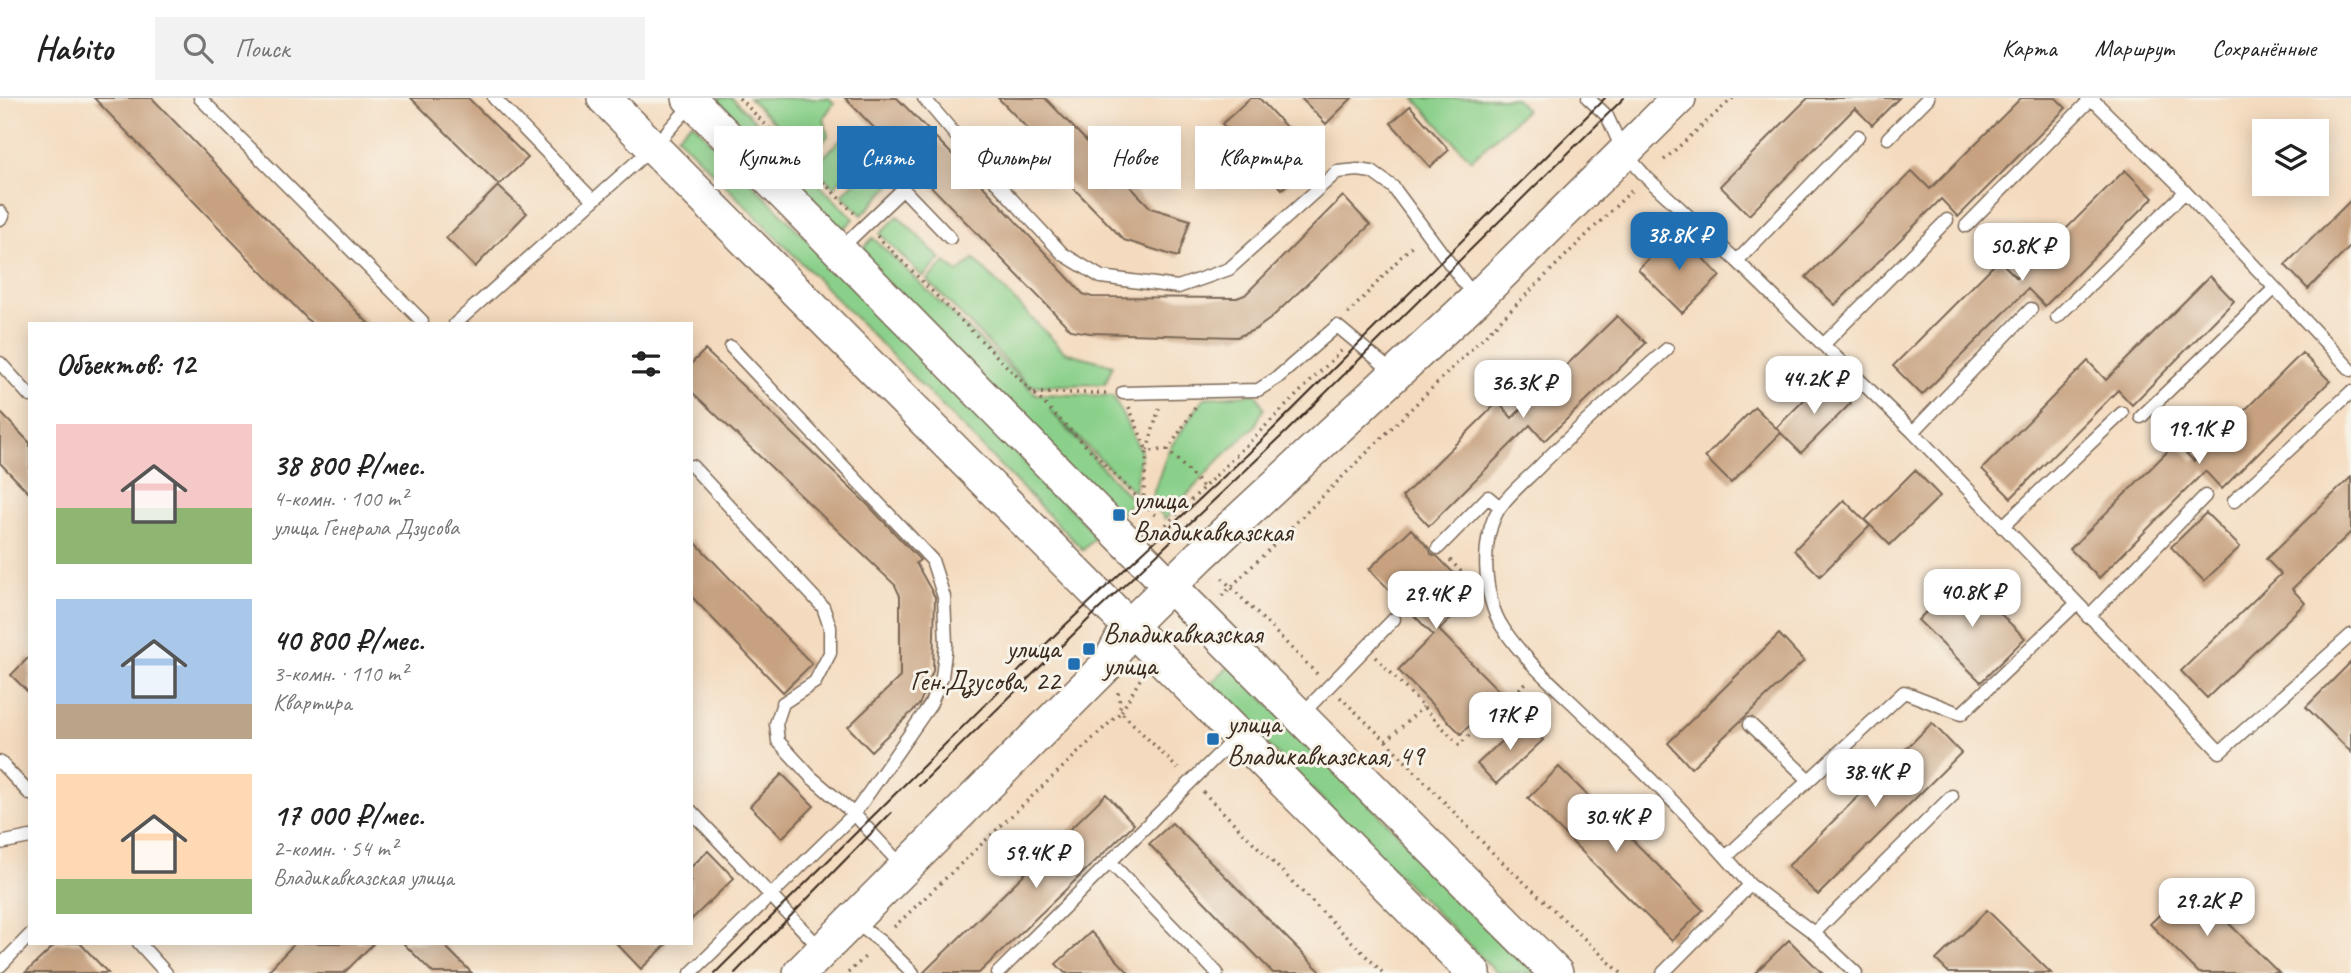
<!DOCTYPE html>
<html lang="ru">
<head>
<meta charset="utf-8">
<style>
  body { margin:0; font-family:Caveat,sans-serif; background:#f2f2f2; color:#222; height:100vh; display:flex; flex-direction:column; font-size:26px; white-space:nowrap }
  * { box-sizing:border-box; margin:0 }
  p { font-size:23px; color:#767676 }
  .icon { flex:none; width:38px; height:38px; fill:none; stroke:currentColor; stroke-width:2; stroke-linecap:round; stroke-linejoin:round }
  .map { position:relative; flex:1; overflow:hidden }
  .sheet { position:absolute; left:28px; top:224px; width:665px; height:623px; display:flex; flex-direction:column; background:#fff; border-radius:0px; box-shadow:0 4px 18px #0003 }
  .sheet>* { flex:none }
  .banner { position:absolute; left:714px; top:28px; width:665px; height:63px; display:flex; gap:14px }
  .buttons { position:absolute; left:2252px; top:21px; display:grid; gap:14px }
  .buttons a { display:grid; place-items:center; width:77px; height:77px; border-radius:0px; background:#fff; box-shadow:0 4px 18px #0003; font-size:35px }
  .price { position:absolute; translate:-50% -60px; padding:0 16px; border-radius:14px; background:#fff; color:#222; font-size:23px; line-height:46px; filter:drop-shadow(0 2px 4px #0008) }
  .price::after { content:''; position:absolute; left:50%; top:42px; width:21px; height:16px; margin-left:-10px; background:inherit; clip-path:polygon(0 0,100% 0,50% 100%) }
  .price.active { background:#1f6fb2; color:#fff }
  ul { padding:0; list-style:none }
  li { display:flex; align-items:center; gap:21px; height:175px; padding:0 28px }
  li span { display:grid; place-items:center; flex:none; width:196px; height:140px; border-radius:0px; color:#555 }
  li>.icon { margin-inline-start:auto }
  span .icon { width:84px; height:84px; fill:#fffc; stroke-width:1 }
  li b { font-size:30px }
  h2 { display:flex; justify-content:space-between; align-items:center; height:84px; padding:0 28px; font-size:30px }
  .pill { padding:0 24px; border-radius:0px; background:#fff; box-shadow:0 4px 18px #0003; font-size:24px; line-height:63px }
  .pill.active { background:#1f6fb2; color:#fff }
  header { display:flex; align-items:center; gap:42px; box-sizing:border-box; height:98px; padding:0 35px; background:#fff; border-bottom:2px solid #e0e0e0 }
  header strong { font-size:33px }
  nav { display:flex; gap:38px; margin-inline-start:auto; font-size:24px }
  .search { width:490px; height:63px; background:#f2f2f2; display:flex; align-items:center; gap:18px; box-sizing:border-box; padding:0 24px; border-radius:0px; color:#767676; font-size:26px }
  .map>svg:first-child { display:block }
</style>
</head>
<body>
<header>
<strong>Habito</strong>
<div class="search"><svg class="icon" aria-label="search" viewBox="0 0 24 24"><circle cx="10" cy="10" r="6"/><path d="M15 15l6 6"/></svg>Поиск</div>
<nav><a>Карта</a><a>Маршрут</a><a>Сохранённые</a></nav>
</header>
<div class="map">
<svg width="2351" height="875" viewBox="0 0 2351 875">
  <rect width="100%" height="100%" fill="#f7f3e8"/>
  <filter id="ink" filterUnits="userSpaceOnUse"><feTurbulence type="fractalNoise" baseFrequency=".0143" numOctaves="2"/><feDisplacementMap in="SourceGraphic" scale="14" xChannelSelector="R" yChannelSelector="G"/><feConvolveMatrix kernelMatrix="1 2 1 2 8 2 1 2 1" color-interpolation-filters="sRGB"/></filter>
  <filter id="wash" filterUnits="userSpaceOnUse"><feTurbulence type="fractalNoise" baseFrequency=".00686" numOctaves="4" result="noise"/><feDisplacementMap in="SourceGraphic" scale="28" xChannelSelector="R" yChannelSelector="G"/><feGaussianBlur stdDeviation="1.57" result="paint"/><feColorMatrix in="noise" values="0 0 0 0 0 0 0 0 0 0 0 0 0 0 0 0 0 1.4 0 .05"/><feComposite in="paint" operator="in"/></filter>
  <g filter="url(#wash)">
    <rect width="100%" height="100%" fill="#f4dbbf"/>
    <path fill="#8ad08a" stroke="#627d54" stroke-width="2" d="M720 0H732L854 121 839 135 712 9Z
      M749 0H829L834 5 824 19 828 38 809 58Z
      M1414 0H1515L1526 12 1471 62Z
      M692 24 1097 438 1083 452 677 38Z
      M842 40 862 60 834 89 814 69Z
      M870 68 890 88 862 117 842 97Z
      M898 118 941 161 923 179 880 136Z
      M873 140 1036 296 1113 298 1141 354 1134 394 1050 312 1133 403 1114 422 855 158Z
      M974 161 1065 254 1113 267 1105 286 1030 288 927 182 946 164 958 175Z
      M1256 296 1264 310 1255 328 1220 361 1165 421 1151 402 1168 353 1204 300Z
      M1230 567 1537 875H1497L1208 588Z"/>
    <g id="blocks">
      <path fill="#c8a280" d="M94 0H152L369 226H312Z
        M411 0H468L528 60 499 87Z
        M845 0H897L981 86 1074 186 1083 196 1092 199 1237 200 1245 197 1343 98 1370 127 1270 221 1256 231 1237 239 1090 235 1071 232Z
        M998 0H1045L1151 110 1190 122 1178 159 1124 142 1022 37 1028 31Z
        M1250 0H1259L1315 60 1282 91 1222 26Z
        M1301 0H1352L1326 26Z
        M1808 0H1899L1872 27 1855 10 1749 117 1720 88Z
        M2021 0H2056L2066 10 1958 119 1941 101 1835 207 1806 179 1912 73 1930 91Z
        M1410 8 1449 52 1430 69 1391 25Z
        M2125 72 2153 100 2045 208 2028 191 1922 297 1893 268 1999 162 2017 180Z
        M498 88 527 115 475 169 446 140Z
        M2351 102V148L2308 191 2285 167Z
        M1677 133 1720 178 1682 215 1638 171Z
        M2210 178 2234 203 2132 307 2118 292 2011 400 1982 371 2088 263 2106 282Z
        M1617 218 1646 245 1544 343 1530 327 1429 428 1402 399 1498 304 1512 320Z
        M705 252 869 408 920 462 916 465 935 499 933 573 919 607 871 653 848 629 900 579V498L895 487 691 293V266Z
        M2302 255 2330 283 2222 391 2205 373 2099 480 2070 451 2176 345 2194 363Z
        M1826 280 1851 305 1801 355 1776 330Z
        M1755 309 1781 335 1731 385 1705 359Z
        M0 314 30 345V396L0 365Z
        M1915 372 1940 398 1890 447 1865 422Z
        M2351 379V434L2292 491 2305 505 2207 600 2181 573 2281 476 2266 461Z
        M1844 402 1870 428 1820 478 1794 452Z
        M2206 415 2240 449 2204 483 2171 449Z
        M1411 431 1429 450 1431 456 1438 459 1475 497 1439 532 1502 596 1461 636 1398 572 1433 537 1369 471Z
        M691 440 812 566 783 594 691 498Z
        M1962 478 2025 540 1981 584 1918 522Z
        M1779 536 1804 563 1691 670 1668 645Z
        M30 558V596L11 577Z
        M2351 564V654L2306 609Z
        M1524 622 1543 642 1496 686 1477 666Z
        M1932 625 1961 655 1818 797 1788 768Z
        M1559 669 1703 812 1672 843 1528 700Z
        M782 676 814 708 782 740 750 708Z
        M1106 696 1134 726 979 875H923Z
        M1172 725 1322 875H1273L1149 746Z
        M708 753 734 780 691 822V769Z
        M2190 787 2279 875H2199L2150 826Z
        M1987 812 2051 875H1949L1936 862Z
        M1091 834 1129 875H1065L1056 866Z
        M1789 842 1822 875H1755Z
        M57 845H80L108 875H25Z
        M295 845H374L344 875H266Z
        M403 845H442L472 875H433Z
        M616 845H668L641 871Z"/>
    </g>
  </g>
  <g filter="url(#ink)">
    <use href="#blocks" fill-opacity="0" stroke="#7c6856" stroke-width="2"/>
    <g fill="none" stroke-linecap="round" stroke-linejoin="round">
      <defs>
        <path id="lane" d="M200 0 422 223
          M494 0 593 102
          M924 0 992 80 1063 156 1101 179 1178 189 1229 171 1337 74 1358 72 1372 74 1393 89 1476 201
          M1588 0 1607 18 1623 53 1647 80 1737 163 1913 334 2220 654 2351 537
          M2091 0 2177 85 2351 272
          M1888 40 1928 0
          M0 114 3 118 0 121
          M1966 128 2092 0
          M839 152 903 91 950 140
          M1737 163 1858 38
          M2057 219 2185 94
          M455 226 653 49 693 5
          M1824 246 1947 122
          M0 265 30 298
          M1123 295 1258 292 1277 280 1337 228 1395 276
          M2141 319 2275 190
          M1913 334 2031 211
          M692 368 823 509 830 529V555L815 584 783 605 776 626 778 643 811 679 854 716 903 769
          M2234 403 2351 294
          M2002 429 2122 315
          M1438 450 1488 399 1500 409
          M2088 519 2205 398
          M1302 616 1394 521
          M1750 626 1809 682
          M0 664 30 696
          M691 713 822 852
          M0 745 30 739
          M1726 759 1904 594 1961 616 2076 506
          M1111 765 1217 875
          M1750 787 1814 835 1856 875
          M853 823 880 843 913 875
          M1814 835 1952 698
          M139 845 166 875
          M0 868 30 837
          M691 875 854 716 930 607 942 579 946 546 944 499 932 462 731 249
          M998 875 1237 638
          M1663 875 1750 787C1700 727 1642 673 1587 619 1558 590 1526 565 1503 530 1483 501 1479 437 1501 408 1511 394 1526 382 1538 370 1579 328 1623 290 1667 251"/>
        <path id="secondary" d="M604 0 1474 875
          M689 0 1170 488 1556 875
          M800 875 1109 565 1128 529 1200 458 1476 201 1679 0"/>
      </defs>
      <use href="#lane" stroke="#7c6856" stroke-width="15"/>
      <use href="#secondary" stroke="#7c6856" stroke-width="36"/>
      <path stroke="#7c6856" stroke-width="3.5" stroke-dasharray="2 5" stroke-linecap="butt" d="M739 0 854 115
        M1664 62 1733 0
        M877 138 1158 420
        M1348 216 1414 145
        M1034 295H1107
        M1129 309 1147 353 1143 405
        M1159 310 1147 353 1168 352
        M1195 310 1168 352 1204 390
        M1166 427 1343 251
        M1450 462 1471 484
        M1222 480 1317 576
        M1222 498 1633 91
        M1376 559 1459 647 1529 582
        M1118 594 1121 614 1142 578
        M1340 599 1386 643 1493 755 1621 875
        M1386 643 1423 609
        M1203 694 1383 875
        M894 829 1121 614 1178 671
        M848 875 868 856"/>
      <use href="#lane" stroke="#fff" stroke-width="12"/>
      <use href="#secondary" stroke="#fff" stroke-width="33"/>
      <path stroke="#3b2a1e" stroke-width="2" d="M919 688 1096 514 1287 333 1624 0
        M715 875 1060 532 1249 355 1605 0
        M735 875 891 715"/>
    </g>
  </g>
  <g fill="#1f6fb2" stroke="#f7f3e8" stroke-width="2.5">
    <rect x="1112" y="410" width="14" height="14" rx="3.5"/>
    <rect x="1082" y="544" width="14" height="14" rx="3.5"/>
    <rect x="1067" y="559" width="14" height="14" rx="3.5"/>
    <rect x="1206" y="634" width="14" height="14" rx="3.5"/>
  </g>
  <g text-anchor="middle" stroke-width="6" stroke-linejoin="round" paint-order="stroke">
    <g font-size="28" fill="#3b2a1e" stroke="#f7f3e8" text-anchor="start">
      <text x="1133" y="411">улица<tspan x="1133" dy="32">Владикавказская</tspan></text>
      <text x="1103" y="545">Владикавказская<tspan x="1103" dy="32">улица</tspan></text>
      <text x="1060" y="560" text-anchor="end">улица<tspan x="1060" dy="32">Ген.Дзусова, 22</tspan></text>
      <text x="1227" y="635">улица<tspan x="1227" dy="32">Владикавказская, 49</tspan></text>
    </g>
  </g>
</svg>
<div class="buttons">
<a><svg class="icon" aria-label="layers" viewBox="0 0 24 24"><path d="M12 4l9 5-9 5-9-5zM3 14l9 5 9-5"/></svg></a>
</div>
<b class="price active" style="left:1679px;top:174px">38.8K ₽</b>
<b class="price" style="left:2022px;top:185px">50.8K ₽</b>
<b class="price" style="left:1814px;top:318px">44.2K ₽</b>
<b class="price" style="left:1523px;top:322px">36.3K ₽</b>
<b class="price" style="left:2199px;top:368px">19.1K ₽</b>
<b class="price" style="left:1972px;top:531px">40.8K ₽</b>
<b class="price" style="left:1436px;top:533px">29.4K ₽</b>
<b class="price" style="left:1510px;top:654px">17K ₽</b>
<b class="price" style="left:1875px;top:711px">38.4K ₽</b>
<b class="price" style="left:1616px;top:756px">30.4K ₽</b>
<b class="price" style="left:1036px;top:792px">59.4K ₽</b>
<b class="price" style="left:2207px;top:840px">29.2K ₽</b>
<div class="banner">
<a class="pill">Купить</a>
<a class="pill active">Снять</a>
<a class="pill">Фильтры</a>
<a class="pill">Новое</a>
<a class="pill">Квартира</a>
</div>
<section class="sheet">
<h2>Объектов: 12<svg class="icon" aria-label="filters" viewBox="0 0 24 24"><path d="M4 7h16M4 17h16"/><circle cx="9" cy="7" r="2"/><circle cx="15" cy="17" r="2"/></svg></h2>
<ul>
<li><span style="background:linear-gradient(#f6c9c9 60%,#8fb573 0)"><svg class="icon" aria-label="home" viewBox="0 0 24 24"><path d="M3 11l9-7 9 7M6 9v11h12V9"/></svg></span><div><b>38 800 ₽/мес.</b><p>4-комн. · 100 m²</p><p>улица Генерала Дзусова</p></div></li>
<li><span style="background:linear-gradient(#a9c7e8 75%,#b9a48a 0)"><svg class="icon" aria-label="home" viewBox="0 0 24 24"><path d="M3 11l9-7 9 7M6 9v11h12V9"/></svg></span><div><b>40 800 ₽/мес.</b><p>3-комн. · 110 m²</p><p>Квартира</p></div></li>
<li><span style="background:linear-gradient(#ffd9b3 75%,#8fb573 0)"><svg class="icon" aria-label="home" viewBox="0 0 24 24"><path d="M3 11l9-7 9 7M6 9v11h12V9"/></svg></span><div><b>17 000 ₽/мес.</b><p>2-комн. · 54 m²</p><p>Владикавказская улица</p></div></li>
</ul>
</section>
</div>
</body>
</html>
